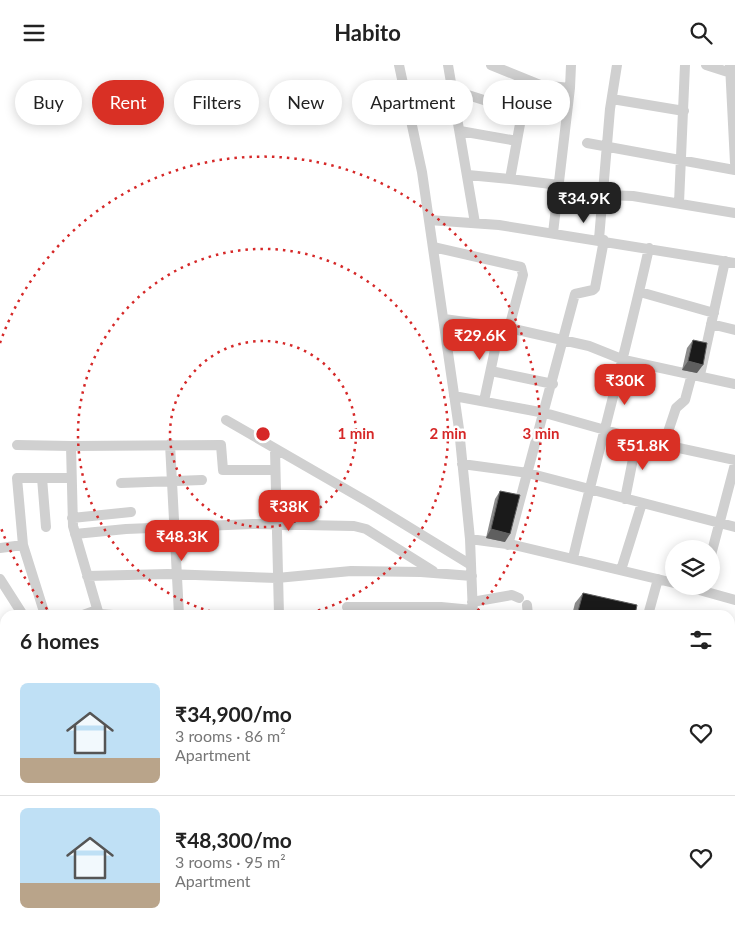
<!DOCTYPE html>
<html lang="en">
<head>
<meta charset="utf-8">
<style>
  body { margin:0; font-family:Lato,sans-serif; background:#f6f6f6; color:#222; height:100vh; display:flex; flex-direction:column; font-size:19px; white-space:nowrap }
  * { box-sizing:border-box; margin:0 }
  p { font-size:16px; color:#767676 }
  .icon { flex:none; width:28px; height:28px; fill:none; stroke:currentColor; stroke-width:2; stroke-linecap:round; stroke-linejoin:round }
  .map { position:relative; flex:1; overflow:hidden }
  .side { position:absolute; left:0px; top:545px; width:735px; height:320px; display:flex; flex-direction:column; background:#fff; border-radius:15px 15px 0 0; box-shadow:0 2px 12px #0003 }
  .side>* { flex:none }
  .hud { position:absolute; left:15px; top:15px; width:705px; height:45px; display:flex; gap:10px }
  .controls { position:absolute; left:665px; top:475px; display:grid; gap:10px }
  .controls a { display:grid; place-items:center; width:55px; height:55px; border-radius:50%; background:#fff; box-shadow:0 2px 12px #0003; font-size:25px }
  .price { position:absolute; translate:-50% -42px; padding:0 11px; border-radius:10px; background:#d93025; color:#fff; font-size:16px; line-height:32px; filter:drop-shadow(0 1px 2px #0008) }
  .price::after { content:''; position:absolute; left:50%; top:30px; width:15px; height:11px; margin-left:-8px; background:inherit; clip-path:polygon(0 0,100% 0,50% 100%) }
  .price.active { background:#222; color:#fff }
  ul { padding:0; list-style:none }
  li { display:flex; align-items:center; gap:15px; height:125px; padding:0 20px }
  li+li { border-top:1px solid #e0e0e0 }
  li span { display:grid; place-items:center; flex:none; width:140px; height:100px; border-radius:8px; color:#555 }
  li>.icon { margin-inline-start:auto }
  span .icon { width:60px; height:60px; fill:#fffc; stroke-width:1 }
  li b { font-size:21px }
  h2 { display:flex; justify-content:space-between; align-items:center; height:60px; padding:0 20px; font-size:21px }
  .pill { padding:0 18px; border-radius:22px; background:#fff; box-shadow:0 2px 12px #0003; font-size:18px; line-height:45px }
  .pill.active { background:#d93025; color:#fff }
  header { display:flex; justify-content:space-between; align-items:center; height:65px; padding:0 20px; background:#fff; font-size:22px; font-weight:700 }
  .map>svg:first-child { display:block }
</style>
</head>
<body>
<header><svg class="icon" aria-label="menu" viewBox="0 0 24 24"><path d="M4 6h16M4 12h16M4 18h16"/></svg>Habito<svg class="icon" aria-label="search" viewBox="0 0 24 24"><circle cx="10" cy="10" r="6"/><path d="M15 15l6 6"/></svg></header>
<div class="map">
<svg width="735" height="865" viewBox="0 0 735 865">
  <rect width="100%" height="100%" fill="#fff"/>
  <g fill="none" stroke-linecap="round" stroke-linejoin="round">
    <path stroke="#d0d0d0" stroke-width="10" d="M399 0 422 107 459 364 470 474 473 550
      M448 0 475 158
      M491 0 540 20 570 23
      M706 0 731 8
      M730 0 735 98
      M452 25 522 47
      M612 34 684 46
      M460 66 517 76
      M587 78 735 105
      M468 110 510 114 528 15
      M510 114 559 120
      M603 130 633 131 735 148
      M679 138 685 0
      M429 155 499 160 735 198
      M553 168 570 23 571 0
      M599 174 610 44 617 0
      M433 182 521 202 523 210 509 263
      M640 227 714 248
      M444 254 509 263 589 281 624 295 735 319
      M711 259 735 265
      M491 306 553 319
      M700 310 725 196
      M454 331 545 348 637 374 735 395
      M484 336 500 261
      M226 355 368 437 471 500
      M170 379 179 550
      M664 379 676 343 685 335 692 309
      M17 380 71 381
      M275 385 279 550
      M462 399 528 408 735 462
      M42 413 46 462
      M121 418 202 415
      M625 434 637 374
      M72 453 131 447
      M75 469 126 464 253 459 354 461 366 464 433 506
      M470 474 514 480 674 518
      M508 480 575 229 593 225 595 223 604 175
      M0 483 23 480
      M711 490 735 399
      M573 493C597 390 626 287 649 183
      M621 505 642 438
      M87 511 168 509 277 513 351 506 421 507 472 511
      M0 514 23 550
      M685 521 735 535
      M472 537 512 530 519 533
      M527 540 528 550
      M347 542H441L472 545
      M99 549 113 550
      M45 550 23 480 17 413H71
      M83 550 97 545
      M99 550 73 461 71 381 221 380 223 405H275
      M648 550 658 514
      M0 598 5 594
      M0 610 5 618
      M730 624 735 625
      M0 644 5 641
      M0 722 5 729
      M0 740 5 745
      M0 785 5 779
      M0 843 5 838
      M25 860 30 865
      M72 860 77 865
      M131 860 136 865
      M404 860V865
      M492 860 493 865
      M585 860 587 865
      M700 860 701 865
      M205 865 206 860
      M258 865V860
      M277 865V860
      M356 865V860
      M377 865V860
      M431 865 432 860
      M524 865 533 864
      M629 865 630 860"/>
  </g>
  <path fill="#8c8c8c" d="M693 275 697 308 682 305 687 283Z
    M500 426 505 477 486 473 495 434Z
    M583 528 635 550H572L575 538Z
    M460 860H475L474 865H459Z
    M593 860H612L613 865H594Z"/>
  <path fill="#5f5f5f" d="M688 296 703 300 697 308 682 305Z
    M491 464 510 469 505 477 486 473Z
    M730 660H735V664L730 671Z
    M730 736H735V740L730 747Z"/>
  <path fill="#1a1a1a" stroke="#5f5f5f" d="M693 275 707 278 703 300 688 296Z
    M500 426 520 430 510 469 491 464Z
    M583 528 637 540 635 550H577Z
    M730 564H732L730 575Z
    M730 626H735V660H730Z
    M730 702 735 703V736H730Z
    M464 860H475L474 865H464Z
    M600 860H612L613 865H601Z"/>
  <g fill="none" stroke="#d62828" stroke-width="2.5" stroke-dasharray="2.5 5">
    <circle cx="263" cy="369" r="93"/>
    <path d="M225 550A185 185 0 1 1 301 550"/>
    <path d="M52 550A278 278 0 0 1 0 460M0 278A278 278 0 1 1 474 550"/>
  </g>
  <circle cx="263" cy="369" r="8" fill="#d62828" stroke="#fff" stroke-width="2.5"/>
  <g font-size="15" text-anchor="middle" font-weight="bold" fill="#d62828" stroke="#fff" stroke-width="5" stroke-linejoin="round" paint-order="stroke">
    <text x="356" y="374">1 min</text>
    <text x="448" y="374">2 min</text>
    <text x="541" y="374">3 min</text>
  </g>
</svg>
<div class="controls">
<a><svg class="icon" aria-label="layers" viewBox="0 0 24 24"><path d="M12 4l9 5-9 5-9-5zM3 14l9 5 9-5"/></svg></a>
</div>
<b class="price active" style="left:584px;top:159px">₹34.9K</b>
<b class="price" style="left:480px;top:296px">₹29.6K</b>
<b class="price" style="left:625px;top:341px">₹30K</b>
<b class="price" style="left:643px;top:406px">₹51.8K</b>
<b class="price" style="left:289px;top:467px">₹38K</b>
<b class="price" style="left:182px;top:497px">₹48.3K</b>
<div class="hud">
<a class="pill">Buy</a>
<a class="pill active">Rent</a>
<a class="pill">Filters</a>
<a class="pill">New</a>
<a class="pill">Apartment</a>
<a class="pill">House</a>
</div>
<section class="side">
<h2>6 homes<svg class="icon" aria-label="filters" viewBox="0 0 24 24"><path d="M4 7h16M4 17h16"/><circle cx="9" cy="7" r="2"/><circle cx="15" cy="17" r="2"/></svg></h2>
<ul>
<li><span style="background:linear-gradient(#bfe0f5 75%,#b9a48a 0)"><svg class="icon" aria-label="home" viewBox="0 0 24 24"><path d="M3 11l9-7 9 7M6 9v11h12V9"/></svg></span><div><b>₹34,900/mo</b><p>3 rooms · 86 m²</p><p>Apartment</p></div><svg class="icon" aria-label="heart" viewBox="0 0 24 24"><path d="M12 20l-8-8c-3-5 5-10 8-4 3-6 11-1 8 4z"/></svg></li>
<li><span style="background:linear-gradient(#bfe0f5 75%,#b9a48a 0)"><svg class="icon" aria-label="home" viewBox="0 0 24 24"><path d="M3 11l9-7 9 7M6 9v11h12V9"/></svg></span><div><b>₹48,300/mo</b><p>3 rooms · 95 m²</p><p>Apartment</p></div><svg class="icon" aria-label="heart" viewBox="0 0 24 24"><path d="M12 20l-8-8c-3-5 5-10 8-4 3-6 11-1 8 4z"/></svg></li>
</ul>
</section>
</div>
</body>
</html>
